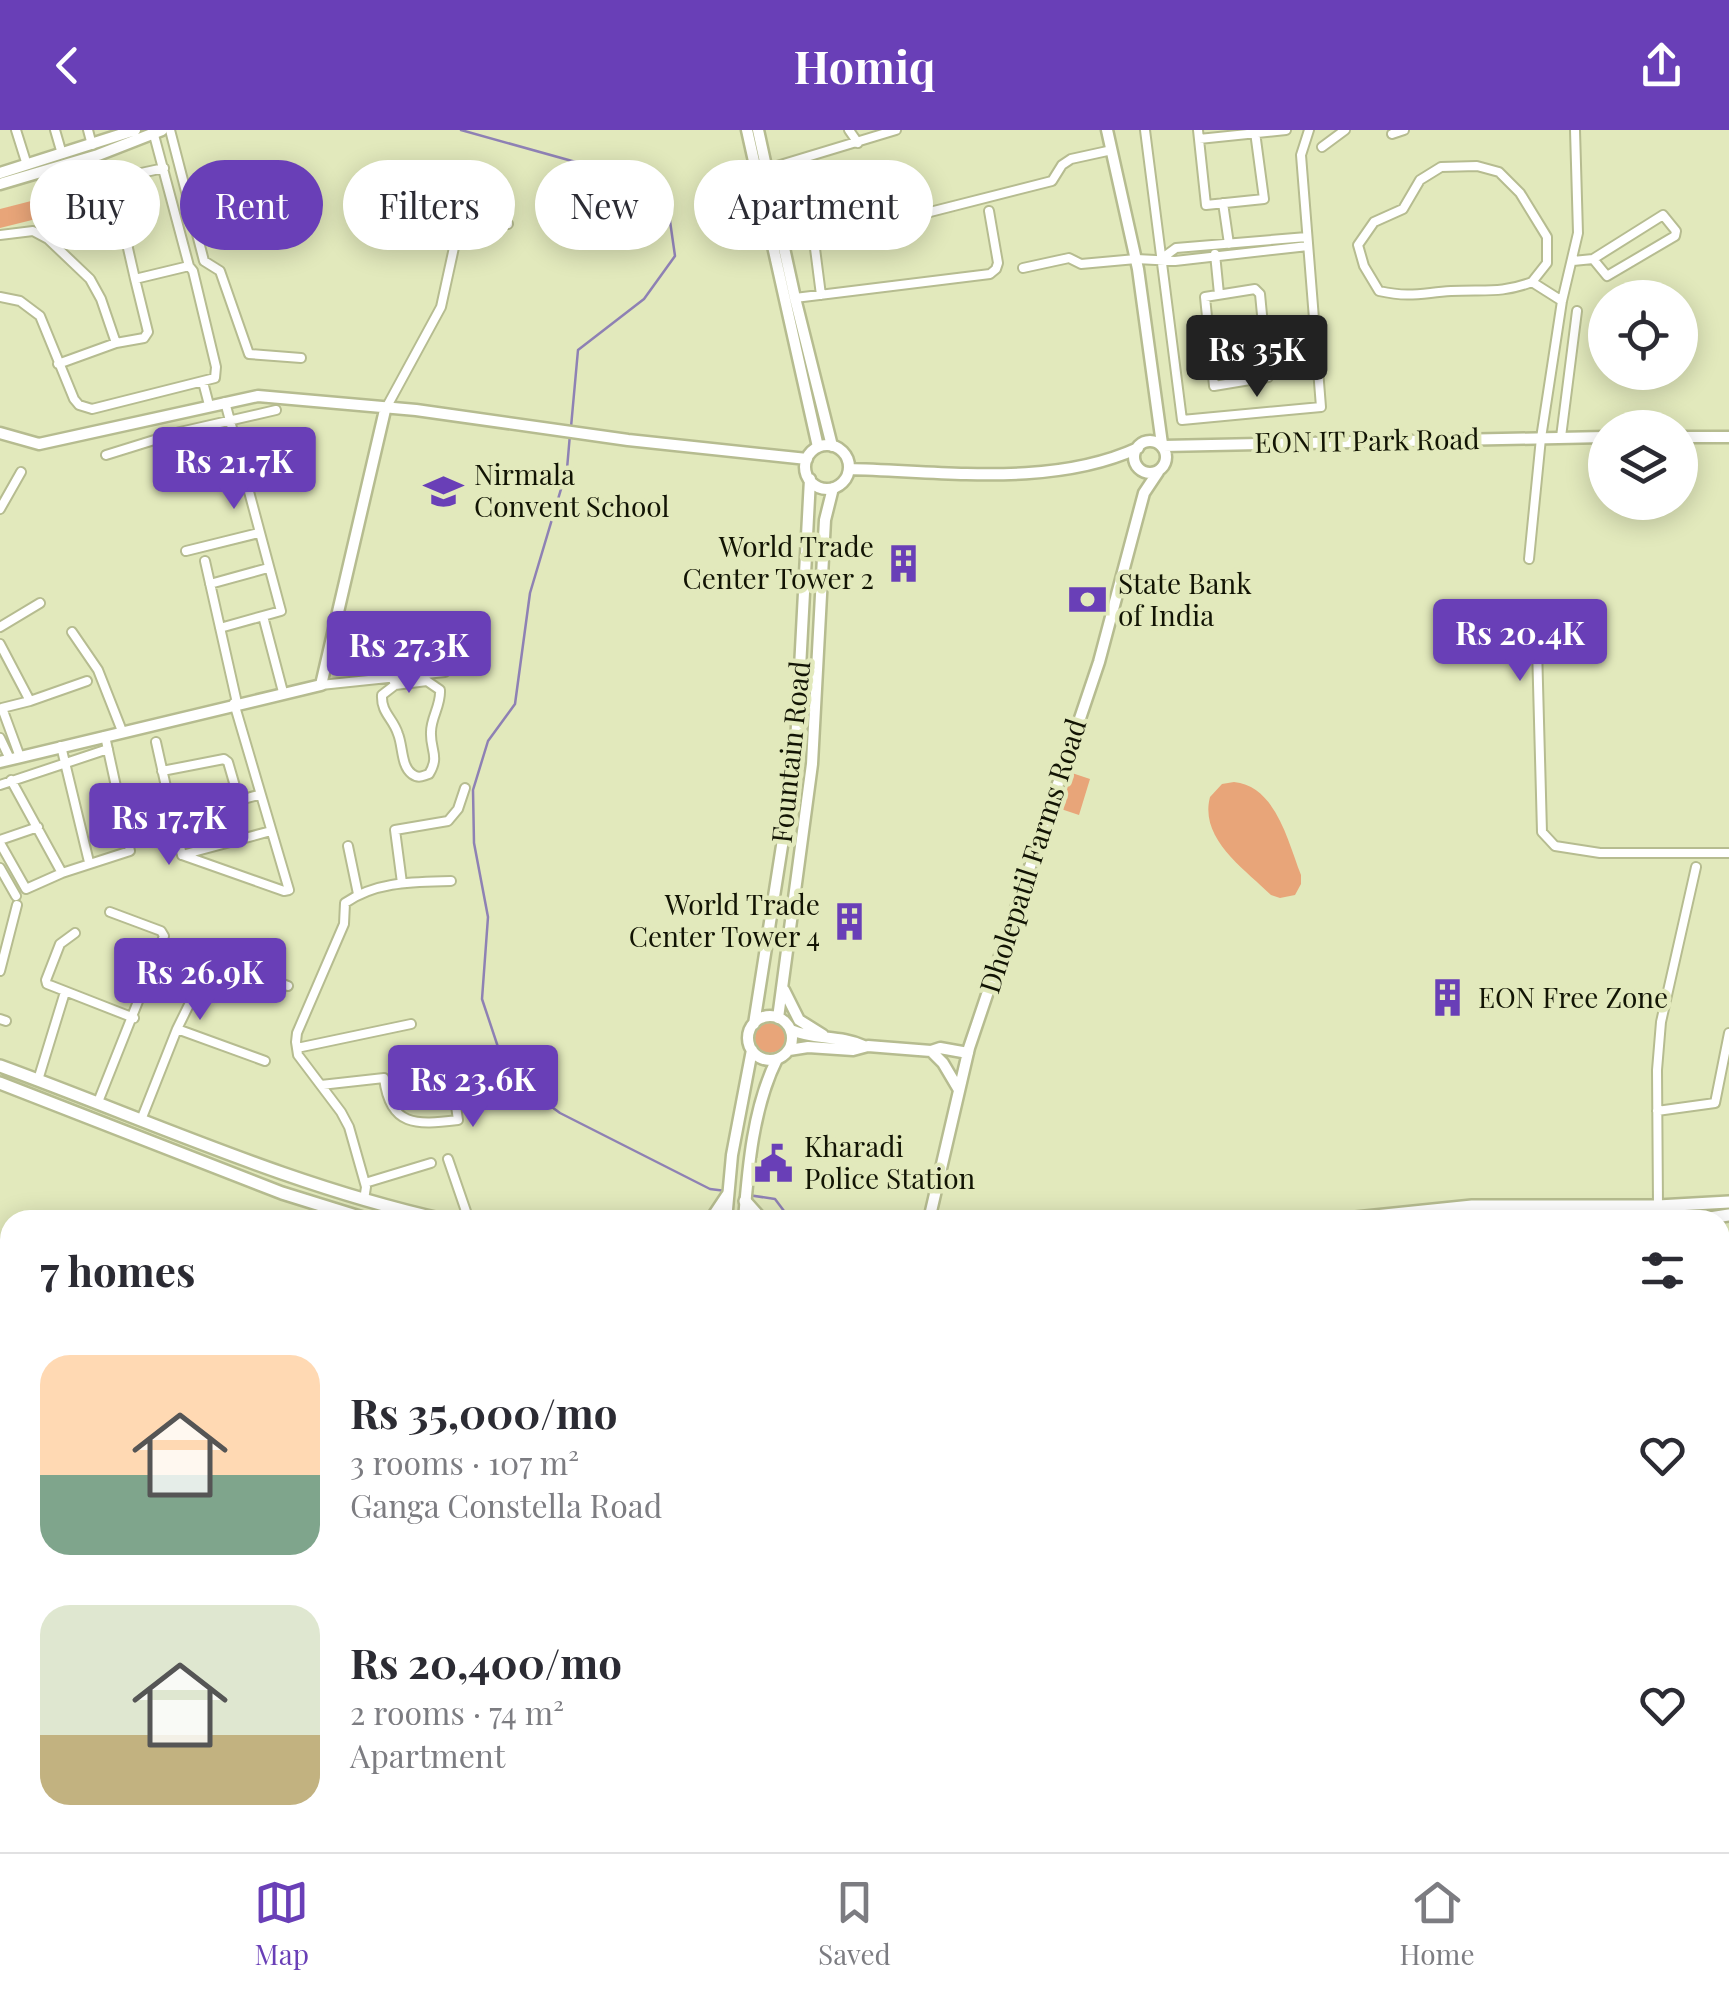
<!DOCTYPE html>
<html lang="en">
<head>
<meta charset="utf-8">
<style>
  body { margin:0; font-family:"Playfair Display",serif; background:#f2f2f3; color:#2b2b33; height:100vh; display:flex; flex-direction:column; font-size:38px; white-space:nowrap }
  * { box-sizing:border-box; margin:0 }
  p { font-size:32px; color:#7c7c81 }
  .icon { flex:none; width:55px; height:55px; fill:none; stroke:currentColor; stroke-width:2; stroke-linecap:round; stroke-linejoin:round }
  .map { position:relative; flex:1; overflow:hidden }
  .side { position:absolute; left:0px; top:1080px; width:1730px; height:642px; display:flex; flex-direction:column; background:#fff; border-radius:30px 30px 0 0; box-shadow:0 5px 25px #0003 }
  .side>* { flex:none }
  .guide { position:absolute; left:30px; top:30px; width:1000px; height:90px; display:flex; gap:20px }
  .tools { position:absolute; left:1588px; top:150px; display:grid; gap:20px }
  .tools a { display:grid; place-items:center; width:110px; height:110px; border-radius:50%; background:#fff; box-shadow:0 5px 25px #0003; font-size:50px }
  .price { position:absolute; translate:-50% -85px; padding:0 22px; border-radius:10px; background:#693fb7; color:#fff; font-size:32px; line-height:65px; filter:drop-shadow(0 2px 5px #0008) }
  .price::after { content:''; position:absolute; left:50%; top:60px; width:30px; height:22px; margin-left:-15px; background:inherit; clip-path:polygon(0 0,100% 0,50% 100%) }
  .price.current { background:#222; color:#fff }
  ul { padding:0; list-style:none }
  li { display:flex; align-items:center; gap:30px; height:250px; padding:0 40px }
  li span { display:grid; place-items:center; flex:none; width:280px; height:200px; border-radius:30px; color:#555 }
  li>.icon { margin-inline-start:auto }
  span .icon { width:120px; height:120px; fill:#fffc; stroke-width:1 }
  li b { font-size:42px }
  h2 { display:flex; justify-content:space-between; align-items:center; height:120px; padding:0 40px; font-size:42px }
  .tag { padding:0 35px; border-radius:45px; background:#fff; box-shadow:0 5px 25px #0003; font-size:35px; line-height:90px }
  .tag.current { background:#693fb7; color:#fff }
  header { display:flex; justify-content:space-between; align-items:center; height:130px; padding:0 40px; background:#693fb7; color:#fff; font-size:45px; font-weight:700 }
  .menu { display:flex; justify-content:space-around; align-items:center; height:140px; border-top:2px solid #e1e1e2; background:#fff; font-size:28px; color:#7c7c81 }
  .menu a { display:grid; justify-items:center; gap:5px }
  .menu .current { color:#693fb7 }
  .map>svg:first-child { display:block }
</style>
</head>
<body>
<header><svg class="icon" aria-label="back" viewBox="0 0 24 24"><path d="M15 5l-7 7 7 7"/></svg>Homiq<svg class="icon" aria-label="share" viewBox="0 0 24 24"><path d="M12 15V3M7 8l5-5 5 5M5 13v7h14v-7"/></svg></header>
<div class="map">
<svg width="1729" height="1722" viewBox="0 0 1729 1722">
  <rect width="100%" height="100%" fill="#e2e9bc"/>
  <path fill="#e8a579" d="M35 70 40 88 0 98V79Z
    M1072 643 1090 649 1079 685 1061 679Z
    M1234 652C1276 656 1288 712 1301 745V754L1295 765 1280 768 1271 765C1245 739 1199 709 1210 667L1222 654Z
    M755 908a15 15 0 1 1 30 0a15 15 0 1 1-30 0Z"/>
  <path fill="#c3b0ff" stroke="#8e81b4" stroke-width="2.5" d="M1729 1429V1595L1720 1597V1431Z
    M161 1712H485V1713L472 1722H151Z"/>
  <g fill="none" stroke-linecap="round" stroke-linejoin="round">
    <path stroke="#8e81b4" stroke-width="2.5" d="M461 0 633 48 667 70 675 126 644 169 578 220 571 297
      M570 304 567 339 530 463 515 574 488 611 473 660 474 713 488 787 482 869 507 944 560 983 710 1059 726 1061
      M748 1065 775 1069 787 1085 816 1090"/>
    <defs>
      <path id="minor" d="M16 0 27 35
        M55 0 62 24
        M88 0 92 15
        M170 0 204 131 220 141 249 224 301 228
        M849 0 858 13
        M1145 0 1182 290 1321 277 1301 25 1309 0
        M1198 0 1206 75 1264 69 1255 2
        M1392 4 1404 0
        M1199 9 1286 0
        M1322 17 1345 0
        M767 39 896 0
        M1223 73 1229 114
        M813 103 821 165
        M0 105 33 101 48 109 90 149 101 169 116 213 144 208 148 202 135 149 189 136
        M782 108 930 82 1052 51 1062 35 1071 29 1112 20
        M1215 124 1219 164
        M1161 129 1176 118 1307 107
        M1573 131 1593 129 1607 146 1675 106 1676 101 1663 85 1593 129
        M1023 138 1069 128 1081 134 1136 129 1175 131 1308 116
        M135 149 114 57 118 48 164 38
        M1532 152C1500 164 1484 159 1451 161 1421 163 1411 168 1379 161L1364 136 1358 115 1374 92 1403 79 1420 50 1441 37 1477 36 1499 42 1520 63 1547 107V133L1532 152 1562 171
        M1255 159 1260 164 1268 247 1214 256 1205 167Z
        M0 167 20 171 40 186 74 269 79 275 92 279 215 248 216 237 193 141 189 136 154 5
        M795 168 990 144 996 139 998 133 989 81
        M58 234 116 213
        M203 252 209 275
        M385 280 441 177 460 90 469 85 508 94
        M1561 307 1577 181
        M106 325 180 302 276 280
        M0 379 21 342
        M186 421 259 403
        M1529 429 1541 308 1562 171 1578 103 1575 0
        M205 431 237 573
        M210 454 268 438
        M263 486 283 562
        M0 497 40 473
        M220 498 281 481 225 272
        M72 502 98 540 122 601
        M0 514 30 571 2 578 20 627
        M1537 517 1542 702 1555 716 1600 723H1729
        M393 549 395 555 427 551 440 560C441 576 431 587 431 602 430 620 440 626 429 644 422 646 419 649 412 644 401 636 403 616 398 604 393 588 381 583 382 565L395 555
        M321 555 445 542
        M30 571 87 551
        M234 573 289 760 284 761 182 725 271 701
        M0 608 10 629
        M156 612 173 688 258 665
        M61 616 89 732
        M162 641 224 629 228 632 239 670
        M11 650 62 743 130 721 105 606
        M0 655 108 619
        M173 688 182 725
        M0 710 38 697
        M0 713 26 759 62 743
        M348 716 358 764
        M0 738 16 766
        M402 753 395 700 448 691 458 679 465 658
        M75 803 60 814 46 850 47 854 134 888
        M0 841 17 775
        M0 889 6 891
        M177 899 265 931
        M297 918 411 894
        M38 950 65 862
        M321 955 384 948C390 997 416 995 458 990L452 948 395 954
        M98 972 164 806 161 801 110 782
        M1657 981 1715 973 1729 903
        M141 990 177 899 210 832 219 831 288 856
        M448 1029 469 1090
        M365 1053 431 1033
        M364 1070 366 1057 349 997 341 982 298 925 296 912 297 903 344 794 345 773C376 751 415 752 451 751
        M1658 1076 1657 940 1661 892 1696 737
        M0 1339H10
        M9 1542 6 1402H10
        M1323 1712V1722
        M596 1715 599 1722
        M640 1722 671 1714 801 1722"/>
      <path id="tertiary" d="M747 0 818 317
        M758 0 795 168 832 316
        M1107 0 1138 139 1162 314
        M0 43 135 0
        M0 54 98 25 162 0
        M0 303 39 314 258 266 416 280 628 310 807 329
        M1680 307H1729
        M1134 327a16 16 0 1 1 32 0a16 16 0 1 1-32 0Z
        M805 337a22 22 0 1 1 44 0a22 22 0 1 1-44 0Z
        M1163 316 1605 307
        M849 339C942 341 1051 358 1138 318
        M0 632 321 555 385 280
        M784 860 799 890 823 905
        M748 908a22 22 0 1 1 44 0a22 22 0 1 1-44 0Z
        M778 888 812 634 825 390 833 358
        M754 894 795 633 810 349
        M791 900C814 910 840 905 864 916
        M789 920 808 917 853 920 868 916 931 921 940 918 968 923
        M931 921 943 933 959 960
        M726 1090 732 1025 752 920
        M744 1090C748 1038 753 977 777 929
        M929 1090 969 918 1099 532 1144 363 1158 342
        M91 1722 97 1712
        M104 1722 109 1712"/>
      <path id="secondary" d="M0 936C148 990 290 1056 444 1090
        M0 953 282 1063 369 1090
        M745 1071 762 1090
        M711 1090 727 1066
        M1336 1090 1472 1076H1658L1729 1072
        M1477 1090H1625
        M1697 1090 1729 1085"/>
    </defs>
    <use href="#minor" stroke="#b6bc90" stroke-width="12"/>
    <use href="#tertiary" stroke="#b6bc90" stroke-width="15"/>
    <use href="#secondary" stroke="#b6bc90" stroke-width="16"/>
    <use href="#minor" stroke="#fff" stroke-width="8"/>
    <use href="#tertiary" stroke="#fff" stroke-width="10"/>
    <use href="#secondary" stroke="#fff" stroke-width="11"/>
  </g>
  <defs>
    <symbol id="school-bare" viewBox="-9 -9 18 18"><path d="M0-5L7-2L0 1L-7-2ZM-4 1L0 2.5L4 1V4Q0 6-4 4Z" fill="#693fb7" stroke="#e2e9bc" stroke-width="2.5" paint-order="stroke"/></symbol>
    <symbol id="building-bare" viewBox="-9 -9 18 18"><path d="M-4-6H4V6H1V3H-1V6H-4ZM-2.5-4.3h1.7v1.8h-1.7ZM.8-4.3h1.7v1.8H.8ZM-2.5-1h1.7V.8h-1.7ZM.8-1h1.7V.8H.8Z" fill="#693fb7" stroke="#e2e9bc" stroke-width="2.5" paint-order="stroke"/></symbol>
    <symbol id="bank-bare" viewBox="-9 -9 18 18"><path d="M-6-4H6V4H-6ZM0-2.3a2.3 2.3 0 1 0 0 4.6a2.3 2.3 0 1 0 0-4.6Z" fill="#693fb7" stroke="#e2e9bc" stroke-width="2.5" paint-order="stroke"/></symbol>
    <symbol id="civic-bare" viewBox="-9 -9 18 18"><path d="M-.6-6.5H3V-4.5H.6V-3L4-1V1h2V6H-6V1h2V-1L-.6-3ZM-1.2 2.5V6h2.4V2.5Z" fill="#693fb7" stroke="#e2e9bc" stroke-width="2.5" paint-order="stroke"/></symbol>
  </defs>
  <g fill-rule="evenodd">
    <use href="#school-bare" x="416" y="334" width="55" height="55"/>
    <use href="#building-bare" x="876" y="406" width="55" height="55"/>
    <use href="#bank-bare" x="1060" y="442" width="55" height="55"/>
    <use href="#building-bare" x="822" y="764" width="55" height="55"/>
    <use href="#building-bare" x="1420" y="840" width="55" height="55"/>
    <use href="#civic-bare" x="746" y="1006" width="55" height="55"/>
  </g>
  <g text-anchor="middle" stroke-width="9" stroke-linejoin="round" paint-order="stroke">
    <g font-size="28" fill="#121404" stroke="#e2e9bc">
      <text transform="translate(1367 311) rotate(-1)" y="10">EON IT Park Road</text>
      <text transform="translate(791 622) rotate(-84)" y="10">Fountain Road</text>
      <text transform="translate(1033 726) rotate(-72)" y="10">Dholepatil Farms Road</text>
    </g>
    <g font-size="28" fill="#121404" stroke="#e2e9bc" text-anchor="start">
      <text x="474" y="355">Nirmala<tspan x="474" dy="32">Convent School</tspan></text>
      <text x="874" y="427" text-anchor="end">World Trade<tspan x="874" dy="32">Center Tower 2</tspan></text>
      <text x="1118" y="464">State Bank<tspan x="1118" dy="32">of India</tspan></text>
      <text x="820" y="785" text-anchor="end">World Trade<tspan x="820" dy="32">Center Tower 4</tspan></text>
      <text x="1478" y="878">EON Free Zone</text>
      <text x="804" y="1027">Kharadi<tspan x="804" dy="32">Police Station</tspan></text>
    </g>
  </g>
</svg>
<div class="tools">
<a><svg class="icon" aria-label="locate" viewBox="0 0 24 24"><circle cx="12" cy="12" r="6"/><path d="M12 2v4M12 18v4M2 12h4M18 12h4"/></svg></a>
<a><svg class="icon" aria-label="layers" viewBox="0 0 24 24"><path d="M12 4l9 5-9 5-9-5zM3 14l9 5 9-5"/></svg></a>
</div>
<b class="price current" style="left:1257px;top:270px">Rs 35K</b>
<b class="price" style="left:234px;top:382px">Rs 21.7K</b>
<b class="price" style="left:1520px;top:554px">Rs 20.4K</b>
<b class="price" style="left:409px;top:566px">Rs 27.3K</b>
<b class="price" style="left:169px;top:738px">Rs 17.7K</b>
<b class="price" style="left:200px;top:893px">Rs 26.9K</b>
<b class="price" style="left:473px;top:1000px">Rs 23.6K</b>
<div class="guide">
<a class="tag">Buy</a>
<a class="tag current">Rent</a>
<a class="tag">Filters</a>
<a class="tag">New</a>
<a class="tag">Apartment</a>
</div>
<section class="side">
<h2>7 homes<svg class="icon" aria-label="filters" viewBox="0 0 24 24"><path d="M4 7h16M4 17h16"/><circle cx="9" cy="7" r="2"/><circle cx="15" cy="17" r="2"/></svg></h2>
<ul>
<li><span style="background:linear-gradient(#ffd9b3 60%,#7fa58c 0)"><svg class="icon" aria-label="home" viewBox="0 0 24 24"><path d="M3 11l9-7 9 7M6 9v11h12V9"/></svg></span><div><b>Rs 35,000/mo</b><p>3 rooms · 107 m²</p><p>Ganga Constella Road</p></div><svg class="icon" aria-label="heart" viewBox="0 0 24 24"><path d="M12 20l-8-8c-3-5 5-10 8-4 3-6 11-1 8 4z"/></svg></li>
<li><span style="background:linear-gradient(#dfe7d0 65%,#c2b280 0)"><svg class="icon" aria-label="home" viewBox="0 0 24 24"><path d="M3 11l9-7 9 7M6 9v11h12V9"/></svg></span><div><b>Rs 20,400/mo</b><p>2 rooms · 74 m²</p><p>Apartment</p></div><svg class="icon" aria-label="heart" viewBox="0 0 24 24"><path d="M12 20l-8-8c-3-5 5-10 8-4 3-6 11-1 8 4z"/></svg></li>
</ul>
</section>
</div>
<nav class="menu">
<a class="current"><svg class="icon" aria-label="map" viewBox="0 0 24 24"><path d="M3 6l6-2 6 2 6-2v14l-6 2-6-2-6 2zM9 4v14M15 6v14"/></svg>Map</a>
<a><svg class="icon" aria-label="saved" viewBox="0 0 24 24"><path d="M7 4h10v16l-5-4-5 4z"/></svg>Saved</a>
<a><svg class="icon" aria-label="home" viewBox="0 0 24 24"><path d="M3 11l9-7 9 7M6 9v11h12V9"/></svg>Home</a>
</nav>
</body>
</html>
